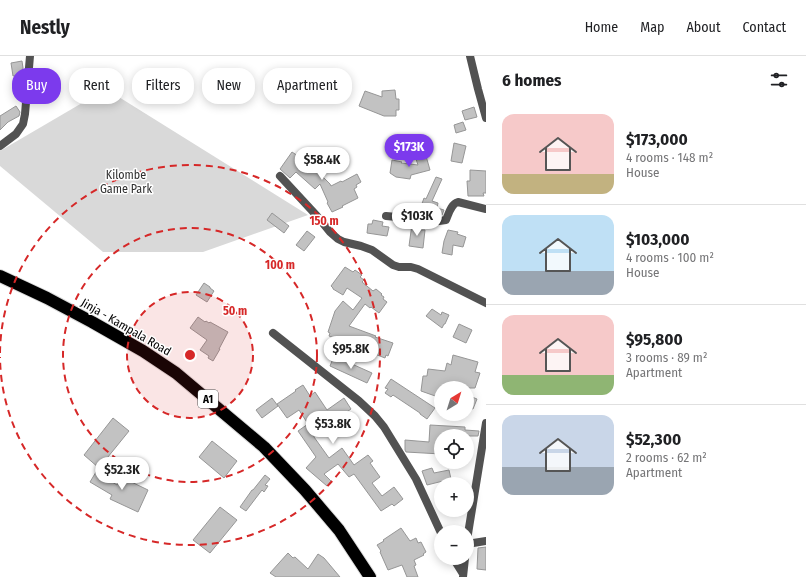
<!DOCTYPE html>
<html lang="en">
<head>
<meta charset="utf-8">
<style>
  body { margin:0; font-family:"Fira Sans Condensed",sans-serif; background:#f2f2f2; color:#202124; height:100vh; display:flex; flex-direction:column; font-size:15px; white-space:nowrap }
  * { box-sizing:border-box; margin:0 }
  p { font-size:13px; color:#757577 }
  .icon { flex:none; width:22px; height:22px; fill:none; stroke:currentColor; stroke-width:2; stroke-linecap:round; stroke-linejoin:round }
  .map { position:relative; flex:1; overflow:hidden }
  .panel { display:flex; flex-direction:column; background:#fff; width:320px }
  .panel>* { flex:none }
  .top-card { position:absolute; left:12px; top:12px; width:380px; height:36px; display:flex; gap:8px }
  .needle { width:26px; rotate:38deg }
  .buttons { position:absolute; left:434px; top:325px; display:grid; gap:8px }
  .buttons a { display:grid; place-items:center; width:40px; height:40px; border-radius:50%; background:#fff; box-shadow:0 2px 10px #0003; font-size:20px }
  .price { position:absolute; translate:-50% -34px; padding:0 9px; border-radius:14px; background:#fff; color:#222; font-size:13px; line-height:26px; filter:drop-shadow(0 1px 2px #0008) }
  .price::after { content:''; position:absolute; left:50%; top:24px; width:12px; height:9px; margin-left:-6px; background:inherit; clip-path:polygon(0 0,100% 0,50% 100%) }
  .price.active { background:#7c3aed; color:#fff }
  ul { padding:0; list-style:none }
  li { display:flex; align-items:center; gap:12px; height:100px; padding:0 16px }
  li+li { border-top:1px solid #e0e0e0 }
  li span { display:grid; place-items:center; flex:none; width:112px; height:80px; border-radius:12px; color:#555 }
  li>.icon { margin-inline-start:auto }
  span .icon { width:48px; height:48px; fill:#fffc; stroke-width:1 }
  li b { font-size:17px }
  h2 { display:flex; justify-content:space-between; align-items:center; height:48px; padding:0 16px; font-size:17px }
  .chip { padding:0 14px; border-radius:16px; background:#fff; box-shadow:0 2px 10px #0003; font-size:14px; line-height:36px }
  .chip.active { background:#7c3aed; color:#fff }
  header { display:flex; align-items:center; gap:24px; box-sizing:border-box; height:56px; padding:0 20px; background:#fff; border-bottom:1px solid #e0e0e0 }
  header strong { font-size:19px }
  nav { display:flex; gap:22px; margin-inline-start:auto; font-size:14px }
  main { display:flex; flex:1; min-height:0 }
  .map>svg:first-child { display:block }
</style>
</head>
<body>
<header>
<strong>Nestly</strong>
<nav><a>Home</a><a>Map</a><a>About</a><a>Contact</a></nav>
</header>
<main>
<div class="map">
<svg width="486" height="521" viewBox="0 0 486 521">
  <rect width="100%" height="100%" fill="#fff"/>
  <path fill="#d9d9d9" d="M106 33 308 159 203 196H103L0 110V95Z"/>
  <path fill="#c2c2c2" stroke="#969696" d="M22 5 23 12 22 19 13 20 11 7Z
    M395 34 396 43H399V54H396V60H384L359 50 365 35 382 41V35Z
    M16 50 20 56 19 60 8 66 0 74V60Z
    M474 51 477 61 465 64 462 55Z
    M463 66 466 74 456 77 454 69Z
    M454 87 466 90 462 107 451 105Z
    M292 96 310 108 320 98 326 103 317 113 321 117 320 118 330 128 331 130 341 125 342 126 357 118 361 126 356 129 357 131 354 133 358 142 342 150 343 151 332 156 327 147 328 146 320 128 315 133 296 116 290 122 280 113Z
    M426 100 430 114 411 119 410 123 396 121 390 117 392 104 402 106 401 107 418 109 416 103Z
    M470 114 486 115V137H483L484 140H468L467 125H470Z
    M436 121 442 123 432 145 438 147 437 152 444 154 442 159H440L435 158 434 159 426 158 419 156 424 142 426 143Z
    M272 157 289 170 284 177 267 164Z
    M373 164 383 166 382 170 389 171 387 180 367 177 368 168H372Z
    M412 168 421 170V174H425L423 192 409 190Z
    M448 174 458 176 457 178 466 181 463 191 453 189 452 199 442 197 444 185Z
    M307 175 315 181 304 195 296 189Z
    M345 211 353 216 355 214 362 219 360 221 364 224 362 226 373 235 376 233 382 238 381 239 384 241 383 243 387 246 379 257 371 251 370 252 365 248 349 270 376 280 375 281 393 287 388 300 386 299 385 302 362 293 329 280 330 277 328 276 335 255 343 245 353 254 362 242 347 232 343 239 333 233V232L331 230Z
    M204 227 210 231V232L214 235 207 246 196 239Z
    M432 253 441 259 442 256 449 259 445 268H444L442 272 426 260Z
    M198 261 205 266 206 265 209 267 210 266 228 276 219 293H220L213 305 208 302 209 300 200 294 207 284 190 272Z
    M459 268 472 274 466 287 453 281Z
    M453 299 478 306 475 316 480 317 475 332H441V342L421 335 423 320H427L428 313 445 315 447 307 451 309Z
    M334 300 372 317 367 327 330 310Z
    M391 323 435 352 427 363 420 358V357L393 339 391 341 385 337 388 333 385 332Z
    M303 329 310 340 315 336 327 354 344 342 351 353 328 369 327 368 312 378 314 380V381L329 402 342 392 354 409 368 399 373 405 370 407 380 421 372 427 382 440 394 431 403 443 394 450 392 448 381 455 354 418 349 421 338 408 324 418 331 425 327 430 306 412 316 401 298 375 308 368 299 354 287 362 277 348 296 335 295 334Z
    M467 339 477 343 473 353 467 351Z
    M272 342 278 350 262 362 256 354Z
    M113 362 129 375 99 412 84 399Z
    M430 369 465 371V374L479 375 478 380H441V398L406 396 405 394V384L429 386Z
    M212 385 237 405 224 422 199 401Z
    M432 412 434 417 449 414 451 423 427 429 422 415Z
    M96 416 117 429 121 421 148 434 138 456 110 443 112 439 90 426Z
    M265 419 270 423 265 429 268 430 264 436 262 434 246 455 240 451 252 434H253Z
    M220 451 237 464 210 497 193 484Z
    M401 472 410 485 416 482 418 487 421 486 426 496 423 498 424 499 414 504 416 509 414 510 418 521H407L402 509 388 514 380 496 381 495 377 489 384 485 383 484Z
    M486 491V514L477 513 478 492Z
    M288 497 293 502 295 501 308 513 318 498 324 502 340 521H276L270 517Z"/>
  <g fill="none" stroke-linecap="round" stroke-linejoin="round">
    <defs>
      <path id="highway" d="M0 220 47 242 92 266 143 295 176 317 264 391 305 434 339 474 370 521"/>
    </defs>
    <use href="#highway" stroke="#dbdbdb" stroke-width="14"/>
    <path stroke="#525252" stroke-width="8" d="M470 0 478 33 486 62
      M0 90 16 78 23 68 25 58 30 0
      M280 120 317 160 330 176 338 183 344 186 361 190 372 194 393 209 399 211H411L418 213 486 247
      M386 160 439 165 446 164C449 157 451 148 458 146L486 153
      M273 277 359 345 375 360 384 371 416 423 441 477
      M467 484 486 367
      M467 488 486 485
      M453 502 463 518
      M463 521 465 502"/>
    <use href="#highway" stroke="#000" stroke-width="12"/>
  </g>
  <circle cx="190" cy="299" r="63" fill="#d62828" fill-opacity=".12"/>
  <g fill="none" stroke="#d62828" stroke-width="2" stroke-dasharray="7 5">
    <circle cx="190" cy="299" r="63"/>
    <circle cx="190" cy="299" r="127"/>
    <path d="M0 297A190 190 0 1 1 0 301"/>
  </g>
  <g text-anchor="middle" stroke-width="3" stroke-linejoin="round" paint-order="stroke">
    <rect fill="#fff" stroke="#4c4c4c" stroke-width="1" x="198" y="334" width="20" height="18" rx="3"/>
    <g font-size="11" font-weight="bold" fill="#000">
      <text x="208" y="347">A1</text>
    </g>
    <g font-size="12" fill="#303030" stroke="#fff">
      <text x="126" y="123">Kilombe<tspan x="126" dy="14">Game Park</tspan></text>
    </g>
    <g font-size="12" fill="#000" stroke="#fff">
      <text transform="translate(126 271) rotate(30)" y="4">Jinja - Kampala Road</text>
    </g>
  </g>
  <circle cx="190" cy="299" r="6" fill="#d62828" stroke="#fff" stroke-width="2"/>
  <g font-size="12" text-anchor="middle" font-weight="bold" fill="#d62828" stroke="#fff" stroke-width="3" stroke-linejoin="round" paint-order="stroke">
    <text x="324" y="169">150 m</text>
    <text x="280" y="213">100 m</text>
    <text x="235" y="259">50 m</text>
  </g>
</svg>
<div class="buttons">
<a><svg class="needle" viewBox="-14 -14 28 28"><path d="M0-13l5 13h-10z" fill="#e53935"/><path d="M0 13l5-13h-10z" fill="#757577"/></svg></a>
<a><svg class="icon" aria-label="locate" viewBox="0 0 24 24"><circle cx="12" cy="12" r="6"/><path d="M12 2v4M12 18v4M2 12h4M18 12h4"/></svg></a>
<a>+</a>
<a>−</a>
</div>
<b class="price active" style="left:409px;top:112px">$173K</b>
<b class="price" style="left:322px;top:125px">$58.4K</b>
<b class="price" style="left:417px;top:181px">$103K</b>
<b class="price" style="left:351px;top:314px">$95.8K</b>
<b class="price" style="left:333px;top:389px">$53.8K</b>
<b class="price" style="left:122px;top:435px">$52.3K</b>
<div class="top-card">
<a class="chip active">Buy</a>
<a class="chip">Rent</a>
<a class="chip">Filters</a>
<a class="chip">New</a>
<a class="chip">Apartment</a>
</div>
</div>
<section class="panel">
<h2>6 homes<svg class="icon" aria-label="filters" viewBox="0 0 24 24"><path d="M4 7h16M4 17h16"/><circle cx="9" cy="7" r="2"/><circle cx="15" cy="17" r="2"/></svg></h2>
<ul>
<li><span style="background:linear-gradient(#f6c9c9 75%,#c2b280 0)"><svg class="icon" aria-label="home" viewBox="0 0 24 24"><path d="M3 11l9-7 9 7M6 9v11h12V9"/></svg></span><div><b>$173,000</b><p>4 rooms · 148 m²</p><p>House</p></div></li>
<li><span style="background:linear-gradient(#bfe0f5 70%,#9aa5b1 0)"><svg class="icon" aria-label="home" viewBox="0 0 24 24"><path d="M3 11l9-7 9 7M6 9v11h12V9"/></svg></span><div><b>$103,000</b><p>4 rooms · 100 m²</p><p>House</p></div></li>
<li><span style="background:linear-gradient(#f6c9c9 75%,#8fb573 0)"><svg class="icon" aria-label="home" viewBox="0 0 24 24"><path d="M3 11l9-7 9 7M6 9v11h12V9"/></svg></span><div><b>$95,800</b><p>3 rooms · 89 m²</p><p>Apartment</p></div></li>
<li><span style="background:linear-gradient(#c9d6e8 65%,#9aa5b1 0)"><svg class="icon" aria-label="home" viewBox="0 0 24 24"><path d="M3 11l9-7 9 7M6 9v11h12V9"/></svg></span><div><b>$52,300</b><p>2 rooms · 62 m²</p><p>Apartment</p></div></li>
</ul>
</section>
</main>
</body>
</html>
